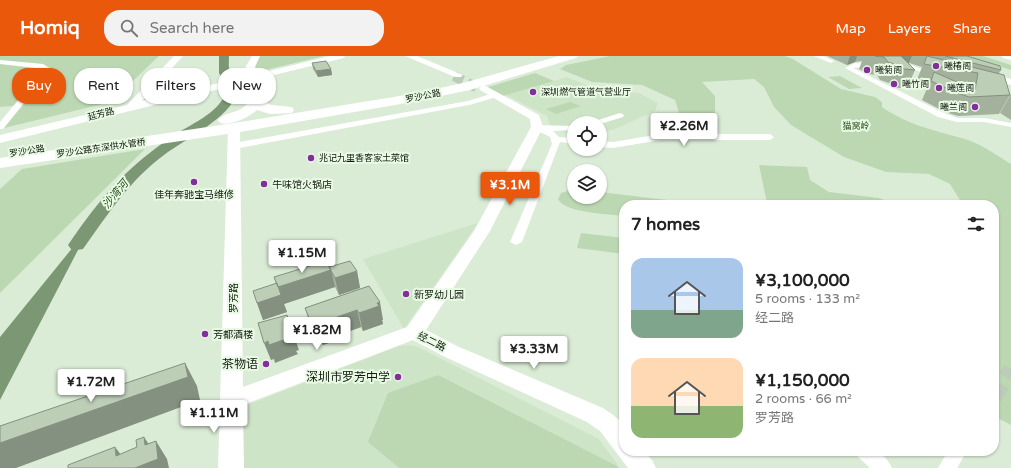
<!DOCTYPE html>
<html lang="en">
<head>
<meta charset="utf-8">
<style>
  body { margin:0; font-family:"Varela Round","Noto Sans SC",sans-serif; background:#f2f2f2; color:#222; height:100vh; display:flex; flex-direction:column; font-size:15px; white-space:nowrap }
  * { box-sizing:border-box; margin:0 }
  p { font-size:13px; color:#767676 }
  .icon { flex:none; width:22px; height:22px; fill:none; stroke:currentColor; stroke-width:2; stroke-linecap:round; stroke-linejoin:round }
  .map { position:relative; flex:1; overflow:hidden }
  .side { position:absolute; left:619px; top:144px; width:380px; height:256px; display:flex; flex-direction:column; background:#fff; border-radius:16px; box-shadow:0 1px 3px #0004 }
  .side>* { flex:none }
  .top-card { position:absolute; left:12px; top:12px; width:380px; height:36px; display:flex; gap:8px }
  .fabs { position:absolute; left:567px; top:60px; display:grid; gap:8px }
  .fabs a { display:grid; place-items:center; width:40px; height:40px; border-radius:50%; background:#fff; box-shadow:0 1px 3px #0004; font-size:20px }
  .price { position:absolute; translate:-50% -34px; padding:0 9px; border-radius:4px; background:#fff; color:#222; font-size:13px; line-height:26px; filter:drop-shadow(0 1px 2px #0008) }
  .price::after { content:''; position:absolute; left:50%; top:24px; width:12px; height:9px; margin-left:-6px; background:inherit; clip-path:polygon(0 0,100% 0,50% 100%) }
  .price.on { background:#ea580c; color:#fff }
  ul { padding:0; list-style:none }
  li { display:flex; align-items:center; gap:12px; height:100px; padding:0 12px }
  li span { display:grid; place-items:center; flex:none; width:112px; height:80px; border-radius:12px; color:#555 }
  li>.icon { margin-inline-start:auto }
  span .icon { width:48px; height:48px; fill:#fffc; stroke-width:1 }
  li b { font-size:17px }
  h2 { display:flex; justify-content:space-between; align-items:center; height:48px; padding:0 12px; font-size:17px }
  .pill { padding:0 14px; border-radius:16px; background:#fff; box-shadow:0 1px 3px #0004; font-size:14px; line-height:36px }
  .pill.on { background:#ea580c; color:#fff }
  header { display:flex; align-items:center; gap:24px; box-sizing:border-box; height:56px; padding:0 20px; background:#ea580c; color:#fff }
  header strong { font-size:19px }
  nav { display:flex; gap:22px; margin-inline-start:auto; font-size:14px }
  .search { width:280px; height:36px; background:#f2f2f2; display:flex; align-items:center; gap:10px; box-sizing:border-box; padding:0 14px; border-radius:16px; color:#767676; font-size:15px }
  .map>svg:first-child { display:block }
</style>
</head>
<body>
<header>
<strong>Homiq</strong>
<div class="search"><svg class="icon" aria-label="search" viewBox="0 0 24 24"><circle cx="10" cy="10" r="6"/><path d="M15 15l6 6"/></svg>Search here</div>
<nav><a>Map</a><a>Layers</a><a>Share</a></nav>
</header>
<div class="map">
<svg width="1011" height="412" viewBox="0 0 1011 412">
  <rect width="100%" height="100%" fill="#dbecd6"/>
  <path fill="#cee4c7" d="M567 21 596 33 639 37 658 47 655 55 615 73 600 77V67H574V79L567 78 550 69 547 60 506 39Z
    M478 167 404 273 363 203Z
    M411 289 420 292 599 383 620 412H243L242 351 399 290Z"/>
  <path fill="#bcd8b2" d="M0 0H159L111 46 4 72 23 49 0 51Z
    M254 0H324L253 17Z
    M610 0H785L793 3 841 33 875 41 882 46V51C909 70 938 75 968 84 983 89 998 100 1011 108V369L994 360V149H963L950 128 929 118 886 116 844 101 791 69 774 51 764 31 754 23 702 26 715 40V59L693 75 667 76 661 73 680 60 675 44 642 29 592 26 560 13 566 9Z
    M966 0H983L1011 9V14Z
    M535 17 554 25 503 40 485 32Z
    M840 20 862 32 849 33 828 21Z
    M570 46 581 50 556 58 546 53Z
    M145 93 0 237V133L22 113Z
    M759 109 807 111 810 124 829 136 879 142 897 149H774L767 147Z
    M574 133V141H600V136L709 149H624V160C609 158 564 157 558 143L561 137Z
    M581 177 624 182V198L577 192Z
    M438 319 617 410 618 412H399L368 386 388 337Z"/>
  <path fill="#7c9773" d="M91 169 0 344V281Z"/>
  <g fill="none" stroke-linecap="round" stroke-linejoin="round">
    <path fill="#7c9773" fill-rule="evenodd" d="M219 0H229C229 6 228 12 230 18 233 24 239 29 237 37 231 61 184 84 164 99 130 124 108 158 83 193L77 194 71 193 68 189C101 141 126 111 176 78 193 67 223 55 227 32L219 17Z"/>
    <path stroke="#bdccb8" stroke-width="16" stroke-dasharray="16 8" stroke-linecap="butt" d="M994 342 1011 313"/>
    <path stroke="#bdccb8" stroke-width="10" stroke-dasharray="10 5" stroke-linecap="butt" d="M454 20 480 33"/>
    <path fill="#fff" fill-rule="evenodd" d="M814 0H823L834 5 831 7Z
      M879 0H888L939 20 934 21Z
      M0 4 43 8 51 13 3 73H0V66L44 13 0 8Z
      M855 7H879L880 8 877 10 853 12 944 57 958 62H984L1011 67V71L984 66H957L938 61 845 12Z
      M494 37 498 39 497 41 469 49 234 93 230 90 234 87 468 45Z
      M620 57 624 59 623 61 600 68 589 67Z
      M534 69 574 70V74L553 75 559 81 574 82V88L560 86 522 186 516 189 510 186 552 88 550 81 534 73Z
      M661 78H770L774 81 770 84H661L613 92 600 91V85L613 86Z
      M854 395C871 395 884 394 892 412H870L857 400Z
      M948 395H967L957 412H938Z"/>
    <path fill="#fff" fill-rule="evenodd" d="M174 0H183L142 45 252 19 245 12 252 0H260L255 11 261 17 330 0H345L344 2 270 20 261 48H253L252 46 260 23 0 87V79L127 49Z
      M405 0H417L463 19 461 21H455Z
      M984 15 1011 23V29L981 20 979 18Z
      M484 29 539 59 543 71 490 175 426 274 457 290 603 352C626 367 624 369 624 395H644L652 404 656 412H628L600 375 587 366 443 300 413 284 243 349 244 412H218L228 72 230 70H238L240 72 243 331 407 271 474 175 531 71 530 63 480 34 479 32Z"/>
    <path fill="#fff" fill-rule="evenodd" d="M559 0H578L576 2 470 34 412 46 234 77 0 112V102L234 67 412 38 463 27Z
      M1001 0H1011V4L1003 2Z
      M257 42 271 49 292 51 294 54 292 57 270 58 257 54C248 62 231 70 220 67L218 64C223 57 234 57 241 53 247 49 250 44 257 42Z"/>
  </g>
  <path fill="#a3b19d" d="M827 0H967L1001 14 999 17 1010 39 999 58 958 60 945 56 922 44 929 28 916 26 922 11 909 7V8L915 14 907 32H896L892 28 880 24 877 19 869 18 859 13 862 5 855 6 847 9Z
    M312 7 331 13 332 19 318 21 313 13Z
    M1011 38V64L1000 57Z
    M329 211 357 215 360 232 339 239 335 231 284 248 287 256 263 264 257 247 276 228 274 221Z
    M369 230 383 264H382L383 268 363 275 361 271 342 278 343 282 323 289 321 286 317 287 310 269 305 252Z"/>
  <path fill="#849080" d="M850 0H857L855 6 847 9Z
    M899 0H912L906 13Z
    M331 13 332 19 318 21 316 15Z
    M331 214 335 231 284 248 287 256 263 264 257 247 278 231Z
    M357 215 360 232 339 239 335 222Z
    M380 246 383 264H382L383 268 363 275 359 257Z
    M357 254 361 271 342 278 343 282 323 289 317 272 337 261Z
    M316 268 321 286 317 287 312 269Z
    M293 277 299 294 296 295 298 298 275 307 274 303 271 304 264 287Z
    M185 307 197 330 200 344 16 412H0V387Z
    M144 381 156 399V385L167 403 169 412H135Z
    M115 391 128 408 116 400Z"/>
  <path fill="#bdceb7" stroke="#849080" d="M875 0H901L915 14 904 13 900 10 888 6 884 1Z
    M927 0 1004 19 1010 39 969 41 955 36 931 25 934 16 975 34 978 17 924 8Z
    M945 0H967L1000 10 1001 14Z
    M326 5 331 13 316 15 312 7Z
    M326 205 331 214 278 231 274 221Z
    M350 205 357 215 335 222 329 211Z
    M277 227 281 239 257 247 253 235Z
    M369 230 380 246 377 247 379 250 359 257 357 254 337 261 339 264 317 272 316 268 312 269 305 252Z
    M287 259 293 277 291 278 292 281 269 289 268 285 264 287 258 267Z
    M185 307 188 321 0 387V370Z
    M144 381 145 389 156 385 158 403 135 412H68V409L115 391 116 400 137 391 136 384Z"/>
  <g fill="#832e9c" stroke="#e8fae3" stroke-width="1.5">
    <circle cx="936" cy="10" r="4"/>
    <circle cx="867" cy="14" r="4"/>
    <circle cx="894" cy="28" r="4"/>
    <circle cx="939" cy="32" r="4"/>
    <circle cx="533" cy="36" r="4"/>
    <circle cx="975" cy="51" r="4"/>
    <circle cx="311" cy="102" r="4"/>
    <circle cx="194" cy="126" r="4"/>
    <circle cx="264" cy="128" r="4"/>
    <circle cx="406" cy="238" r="4"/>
    <circle cx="205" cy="278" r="4"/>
    <circle cx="266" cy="308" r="4"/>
    <circle cx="398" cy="321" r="4"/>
  </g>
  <g text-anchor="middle" stroke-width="4" stroke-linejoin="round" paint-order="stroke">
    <g font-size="9" fill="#121810" stroke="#e8fae3" text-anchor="start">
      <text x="944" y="13">曦椿阁</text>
      <text x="875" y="17">曦菊阁</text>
      <text x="902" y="31">曦竹阁</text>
      <text x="947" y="35">曦莲阁</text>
      <text x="541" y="39">深圳燃气管道气营业厅</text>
      <text x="967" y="54" text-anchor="end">曦兰阁</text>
      <text x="319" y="105">兆记九里香客家土菜馆</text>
    </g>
    <g font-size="9" fill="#121810" stroke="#e8fae3">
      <text transform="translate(423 40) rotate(-11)" y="3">罗沙公路</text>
      <text transform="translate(101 58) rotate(-14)" y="3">延芳路</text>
      <text transform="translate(101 92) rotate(-8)" y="3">罗沙公路东深供水管桥</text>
      <text transform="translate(27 95) rotate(-9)" y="3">罗沙公路</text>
    </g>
    <g font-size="9" fill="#294e1a" stroke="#e8fae3">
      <text x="856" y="73">猫窝岭</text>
    </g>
    <g font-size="10" fill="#121810" stroke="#e8fae3" text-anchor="start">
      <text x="272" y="132">牛味馆火锅店</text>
      <text x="194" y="142" text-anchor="middle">佳年奔驰宝马维修</text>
      <text x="414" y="242">新罗幼儿园</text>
      <text x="213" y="282">芳都酒楼</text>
    </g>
    <g font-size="10" fill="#121810" stroke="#e8fae3">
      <text transform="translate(233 242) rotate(-90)" y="4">罗芳路</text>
      <text transform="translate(432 285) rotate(27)" y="4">经二路</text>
    </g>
    <g font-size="11" font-style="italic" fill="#264a17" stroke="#e8fae3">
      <text transform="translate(115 138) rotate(-50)" y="4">沙湾河</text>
    </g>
    <g font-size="12" fill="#121810" stroke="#e8fae3" text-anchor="end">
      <text x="258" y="312">茶物语</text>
      <text x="390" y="325">深圳市罗芳中学</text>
    </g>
  </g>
</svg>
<div class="fabs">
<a><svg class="icon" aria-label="locate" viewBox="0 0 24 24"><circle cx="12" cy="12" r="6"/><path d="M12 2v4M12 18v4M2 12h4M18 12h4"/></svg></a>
<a><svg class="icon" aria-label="layers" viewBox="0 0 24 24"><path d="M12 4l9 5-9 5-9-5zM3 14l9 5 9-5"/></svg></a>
</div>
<b class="price" style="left:684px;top:91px">¥2.26M</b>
<b class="price on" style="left:510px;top:150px">¥3.1M</b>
<b class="price" style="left:302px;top:218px">¥1.15M</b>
<b class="price" style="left:317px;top:295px">¥1.82M</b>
<b class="price" style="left:534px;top:314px">¥3.33M</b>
<b class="price" style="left:91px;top:347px">¥1.72M</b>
<b class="price" style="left:214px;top:378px">¥1.11M</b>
<div class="top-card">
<a class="pill on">Buy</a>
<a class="pill">Rent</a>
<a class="pill">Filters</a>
<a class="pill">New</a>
</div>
<section class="side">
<h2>7 homes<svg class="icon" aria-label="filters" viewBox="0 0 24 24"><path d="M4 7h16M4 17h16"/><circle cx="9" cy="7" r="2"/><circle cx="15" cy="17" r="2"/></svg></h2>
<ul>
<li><span style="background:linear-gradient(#a9c7e8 65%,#7fa58c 0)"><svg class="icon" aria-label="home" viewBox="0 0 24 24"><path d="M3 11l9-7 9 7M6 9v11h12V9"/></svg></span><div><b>¥3,100,000</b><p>5 rooms · 133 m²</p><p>经二路</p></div></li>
<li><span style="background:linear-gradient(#ffd9b3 60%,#8fb573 0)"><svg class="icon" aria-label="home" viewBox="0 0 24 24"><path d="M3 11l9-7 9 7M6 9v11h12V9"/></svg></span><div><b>¥1,150,000</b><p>2 rooms · 66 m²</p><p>罗芳路</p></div></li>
</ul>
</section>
</div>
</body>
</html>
